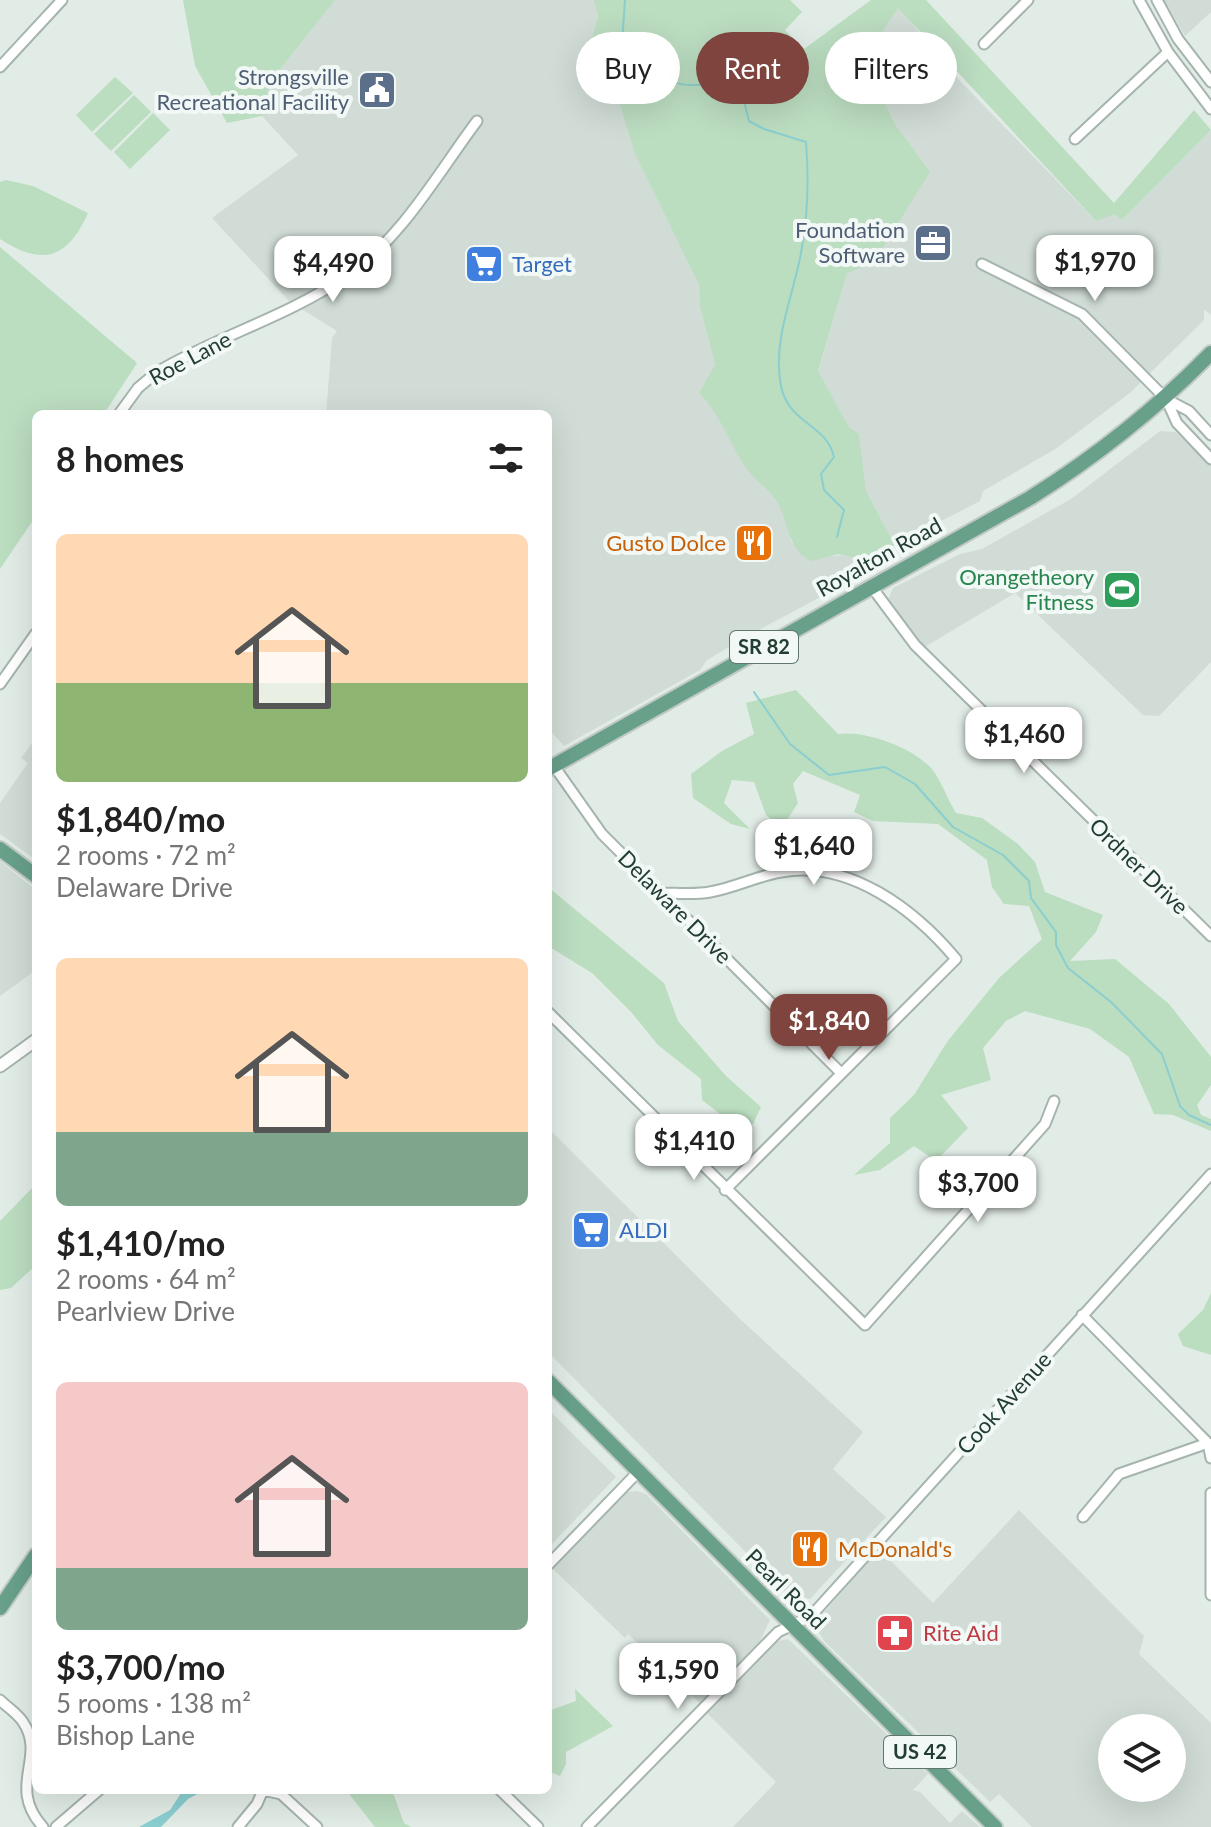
<!DOCTYPE html>
<html lang="en">
<head>
<meta charset="utf-8">
<style>
  body { margin:0; font-family:Lato,sans-serif; background:#f2f2f2; color:#222; height:100vh; display:flex; flex-direction:column; font-size:30px; white-space:nowrap }
  * { box-sizing:border-box; margin:0 }
  p { font-size:26px; color:#767676 }
  .icon { flex:none; width:44px; height:44px; fill:none; stroke:currentColor; stroke-width:2; stroke-linecap:round; stroke-linejoin:round }
  .map { position:relative; flex:1; overflow:hidden }
  .side { position:absolute; left:32px; top:410px; width:520px; height:1384px; display:flex; flex-direction:column; background:#fff; border-radius:12px; box-shadow:0 8px 32px #0002 }
  .side>* { flex:none }
  .top-card { position:absolute; left:576px; top:32px; width:514px; height:72px; display:flex; gap:16px }
  .buttons { position:absolute; left:1098px; top:1714px; display:grid; gap:16px }
  .buttons a { display:grid; place-items:center; width:88px; height:88px; border-radius:50%; background:#fff; box-shadow:0 8px 32px #0002; font-size:40px }
  .price { position:absolute; translate:-50% -68px; padding:0 18px; border-radius:16px; background:#fff; color:#222; font-size:26px; line-height:52px; filter:drop-shadow(0 2px 4px #0008) }
  .price::after { content:''; position:absolute; left:50%; top:48px; width:24px; height:18px; margin-left:-12px; background:inherit; clip-path:polygon(0 0,100% 0,50% 100%) }
  .price.selected { background:#7e443d; color:#fff }
  ul { padding:0; list-style:none }
  li { display:grid; align-content:center; gap:16px; height:424px; padding:0 24px }
  li span { display:grid; place-items:center; height:248px; border-radius:12px; color:#555 }
  li>.icon { margin-inline-start:auto }
  span .icon { width:144px; height:144px; fill:#fffc; stroke-width:1 }
  li b { font-size:34px }
  h2 { display:flex; justify-content:space-between; align-items:center; height:96px; padding:0 24px; font-size:34px }
  .pill { padding:0 28px; border-radius:36px; background:#fff; box-shadow:0 8px 32px #0002; font-size:28px; line-height:72px }
  .pill.selected { background:#7e443d; color:#fff }
  .map>svg:first-child { display:block }
</style>
</head>
<body>
<div class="map">
<svg width="1211" height="1827" viewBox="0 0 1211 1827">
  <rect width="100%" height="100%" fill="#e2ece6"/>
  <path fill="#d0dcd5" fill-rule="evenodd" d="M335 0H596L598 16 591 40 611 76 635 154 699 285 700 307 715 364 699 393 711 404 750 473 774 497 786 517 792 543 830 556 849 555 883 565 843 590 826 594 742 639 707 660 700 670 564 746 548 728V414H326L332 338 337 331 289 301 212 218 298 155 262 116 264 96 270 82Z
    M1164 0H1211V12L1185 36Z
    M898 7 962 83 1096 221 1115 213 1122 220 1211 130V315L1204 309V320L1131 392 1057 448 983 491 980 501 895 545 866 491 859 434 849 427 818 372 847 274 875 259 929 172 895 124 864 60Z
    M1160 431 1175 432 1211 463V662L1159 716 1143 715 1015 593 923 648 896 615 888 600 893 588 960 554 982 549 1071 499Z
    M36 738V860L0 834V803L28 763 21 758Z
    M0 861 36 890V970L0 996Z
    M548 1128 741 1320 863 1432 833 1469 886 1517 810 1599 799 1597 793 1600 548 1352Z
    M548 1409 616 1477 548 1548Z
    M637 1491 646 1494 770 1620 760 1641 701 1704 628 1634 625 1638 551 1567 614 1504 627 1492Z
    M1019 1510 1144 1636 1139 1654 1211 1723V1827H1032L999 1794 990 1802 824 1641 819 1632 820 1617 879 1549 933 1603ZM1112 1728H1172V1788H1112Z
    M788 1639 928 1774 913 1790 920 1792 950 1823 962 1811 980 1827H733L776 1782 706 1712 764 1651 775 1642Z"/>
  <path fill="#bbddc0" d="M183 0H335L270 82 262 116 227 123 195 66Z
    M594 0H790L802 12 785 30 804 49 871 0H926L1114 203 1194 110 1211 130 1122 220 1115 214 1096 221 898 8 864 60 895 124 930 172 875 260 847 274 818 371 849 427 859 434 866 491 895 545 869 560 838 554 812 561C786 551 790 520 775 499 768 489 757 482 749 472 730 447 722 415 699 393L715 364 700 307 699 285 635 154 611 76 591 40 598 16Z
    M115 77 133 93 92 132 76 115Z
    M134 95 151 112 111 151 94 134Z
    M153 113 170 130 130 169 114 152Z
    M6 180 33 186 88 213C67 260 42 266 0 239V182Z
    M0 247 137 363 104 414H36V516L0 569Z
    M796 690 838 734C865 730 912 747 931 768 940 778 948 800 956 813L982 818 1018 844 1035 862 1045 892 1103 915 1096 932 1070 961 1115 959 1169 1004 1211 1057V1085L1197 1105 1201 1115 1211 1119V1131L1173 1115 1154 1114 1129 1057 1090 1029 1025 1011 1006 1021 983 1048 991 1080 941 1095 968 1128 936 1161 914 1146 880 1170 854 1175 890 1143V1118L914 1095 947 1042 999 978 1042 939 1029 906 1004 904 992 887 987 860 938 824 873 821 854 812 860 795 803 771 793 784 798 803 782 828 766 815 754 782 732 780 724 803 750 829 731 824 693 798 691 774 722 751 754 734 746 703Z
    M548 887 664 983 678 1021 726 1076 761 1107 753 1124 742 1131 702 1100 701 1079 658 1045 632 1013 592 973 548 946Z
    M36 1184V1265L11 1288 0 1290V1221Z
    M1211 1293V1355L1183 1346 1178 1334 1203 1310Z
    M575 1689 613 1726 566 1752V1764L560 1776 548 1771V1711L576 1701Z
    M346 1790H392L404 1823 411 1827H375Z"/>
  <path fill="#8bced0" d="M899 45 930 83 913 95 908 94 888 58Z
    M183 1790H205L188 1799 161 1827H139L170 1810Z"/>
  <g fill="none" stroke-linecap="round" stroke-linejoin="round">
    <path stroke="#8bced0" stroke-width="2" d="M625 0 622 43C662 85 679 94 738 77L749 121 764 129 806 142C809 179 808 216 801 253 793 297 772 341 781 386 789 425 826 423 834 457L821 474 824 490 844 510 837 537
      M754 692 790 744 829 775 885 767 915 784 953 827 1003 855 1029 881 1031 898 1056 932V945L1068 968 1111 1002 1162 1054 1180 1106 1189 1115 1211 1125"/>
    <defs>
      <path id="minor" d="M1139 0 1168 52 1211 109
        M1157 0 1178 39 1211 82
        M984 44 1028 0
        M0 67 62 0
        M1075 139 1168 52
        M982 264 1082 314 1166 399 1189 411 1211 435
        M1166 399 1177 423 1211 459
        M119 414 138 388 157 372C218 336 289 316 348 275 402 238 438 173 477 121
        M871 586 915 645 1211 936
        M0 684 36 633
        M554 766 602 834 841 1073
        M661 893C677 893 694 895 710 892 734 888 757 876 781 872 849 859 915 910 956 959L725 1190
        M548 1012 865 1325 1045 1124 1054 1101
        M1082 1315 1208 1443 1211 1458
        M1211 1493V1595
        M1083 1517 1119 1474 1208 1443
        M548 1565 638 1472
        M0 1700C7 1707 17 1713 23 1722 47 1758 6 1786 43 1827
        M263 1790 281 1794 317 1827
        M500 1790 538 1827
        M56 1827 99 1790
        M238 1827 257 1804 263 1790
        M587 1827 778 1632 811 1616 1211 1174"/>
      <path id="tertiary" d="M0 1066 36 1040"/>
      <path id="primary" d="M548 769 1030 498C1097 456 1155 410 1211 353
        M0 849 36 876
        M548 1381 995 1827
        M0 1608 36 1555"/>
    </defs>
    <use href="#minor" stroke="#a5b4ac" stroke-width="13"/>
    <use href="#tertiary" stroke="#a5b4ac" stroke-width="15"/>
    <use href="#primary" stroke="#c1c9c6" stroke-width="18"/>
    <use href="#minor" stroke="#fff" stroke-width="9"/>
    <use href="#tertiary" stroke="#fff" stroke-width="11"/>
    <use href="#primary" stroke="#68a08a" stroke-width="14"/>
  </g>
  <defs>
    <symbol id="civic-square" viewBox="-11 -11 22 22"><rect x="-9" y="-9" width="18" height="18" rx="4" fill="#5c6f8a" stroke="#f2f8f5"/><path d="M-.6-6.5H3V-4.5H.6V-3L4-1V1h2V6H-6V1h2V-1L-.6-3ZM-1.2 2.5V6h2.4V2.5Z" fill="#fff"/></symbol>
    <symbol id="office-square" viewBox="-11 -11 22 22"><rect x="-9" y="-9" width="18" height="18" rx="4" fill="#5c6f8a" stroke="#f2f8f5"/><path d="M-6-3h4V-5.5h4V-3h4V5H-6ZM-1-4.5V-3h2v-1.5ZM-6 0V1H6V0Z" fill="#fff"/></symbol>
    <symbol id="supermarket-square" viewBox="-11 -11 22 22"><rect x="-9" y="-9" width="18" height="18" rx="4" fill="#3f7fe0" stroke="#f2f8f5"/><path d="M-6-5.5h2.5l.6 2H6L4.5 2H-2.5L-4.4-4H-6ZM-1.5 3.2a1.3 1.3 0 1 0 .1 0ZM3 3.2a1.3 1.3 0 1 0 .1 0Z" fill="#fff"/></symbol>
    <symbol id="restaurant-square" viewBox="-11 -11 22 22"><rect x="-9" y="-9" width="18" height="18" rx="4" fill="#e8710a" stroke="#f2f8f5"/><path d="M-5-6h1v4h1v-4h1v4h1v-4h1v5L-1.5 .5V6h-2V.5L-5-1ZM5-6V6H3V1.5H1.5Q1.5-4 5-6Z" fill="#fff"/></symbol>
    <symbol id="stadium-square" viewBox="-11 -11 22 22"><rect x="-9" y="-9" width="18" height="18" rx="4" fill="#2e9e5b" stroke="#f2f8f5"/><path d="M0-5a6.5 5 0 1 0 0 10a6.5 5 0 1 0 0-10ZM-3.5-1.8h7v3.6h-7Z" fill="#fff"/></symbol>
    <symbol id="pharmacy-square" viewBox="-11 -11 22 22"><rect x="-9" y="-9" width="18" height="18" rx="4" fill="#e0444e" stroke="#f2f8f5"/><path d="M-2-6h4v4h4v4h-4v4h-4v-4h-4v-4h4Z" fill="#fff"/></symbol>
  </defs>
  <g fill-rule="evenodd">
    <use href="#civic-square" x="355" y="68" width="44" height="44"/>
    <use href="#office-square" x="911" y="221" width="44" height="44"/>
    <use href="#supermarket-square" x="462" y="242" width="44" height="44"/>
    <use href="#restaurant-square" x="732" y="521" width="44" height="44"/>
    <use href="#stadium-square" x="1100" y="568" width="44" height="44"/>
    <use href="#supermarket-square" x="569" y="1208" width="44" height="44"/>
    <use href="#restaurant-square" x="788" y="1527" width="44" height="44"/>
    <use href="#pharmacy-square" x="873" y="1611" width="44" height="44"/>
  </g>
  <g text-anchor="middle" stroke-width="8" stroke-linejoin="round" paint-order="stroke">
    <g fill="#f2f8f5" stroke="#60756c" stroke-width="2">
      <rect x="730" y="631" width="68" height="32" rx="6"/>
      <rect x="884" y="1736" width="72" height="32" rx="6"/>
    </g>
    <g font-size="20" font-weight="bold" fill="#223d32">
      <text x="764" y="654">SR 82</text>
      <text x="920" y="1759">US 42</text>
    </g>
    <g font-size="22" fill="#4e5e75" stroke="#f2f8f5" text-anchor="end">
      <text x="349" y="85">Strongsville<tspan x="349" dy="25">Recreational Facility</tspan></text>
      <text x="905" y="238">Foundation<tspan x="905" dy="25">Software</tspan></text>
    </g>
    <g font-size="22" fill="#366cbe" stroke="#f2f8f5" text-anchor="start">
      <text x="512" y="272">Target</text>
      <text x="619" y="1238">ALDI</text>
    </g>
    <g font-size="22" fill="#223d32" stroke="#f2f8f5">
      <text transform="translate(190 358) rotate(-28)" y="8">Roe Lane</text>
      <text transform="translate(879 557) rotate(-29)" y="8">Royalton Road</text>
      <text transform="translate(1139 866) rotate(44)" y="8">Ordner Drive</text>
      <text transform="translate(675 907) rotate(45)" y="8">Delaware Drive</text>
      <text transform="translate(1004 1403) rotate(-48)" y="8">Cook Avenue</text>
      <text transform="translate(786 1589) rotate(45)" y="8">Pearl Road</text>
    </g>
    <g font-size="22" fill="#c56008" stroke="#f2f8f5" text-anchor="end">
      <text x="726" y="551">Gusto Dolce</text>
      <text x="838" y="1557" text-anchor="start">McDonald's</text>
    </g>
    <g font-size="22" fill="#27864d" stroke="#f2f8f5" text-anchor="end">
      <text x="1094" y="585">Orangetheory<tspan x="1094" dy="25">Fitness</tspan></text>
    </g>
    <g font-size="22" fill="#be3a42" stroke="#f2f8f5" text-anchor="start">
      <text x="923" y="1641">Rite Aid</text>
    </g>
  </g>
</svg>
<div class="buttons">
<a><svg class="icon" aria-label="layers" viewBox="0 0 24 24"><path d="M12 4l9 5-9 5-9-5zM3 14l9 5 9-5"/></svg></a>
</div>
<b class="price" style="left:1095px;top:303px">$1,970</b>
<b class="price" style="left:333px;top:304px">$4,490</b>
<b class="price" style="left:1024px;top:775px">$1,460</b>
<b class="price" style="left:814px;top:887px">$1,640</b>
<b class="price selected" style="left:829px;top:1062px">$1,840</b>
<b class="price" style="left:694px;top:1182px">$1,410</b>
<b class="price" style="left:978px;top:1224px">$3,700</b>
<b class="price" style="left:678px;top:1711px">$1,590</b>
<div class="top-card">
<a class="pill">Buy</a>
<a class="pill selected">Rent</a>
<a class="pill">Filters</a>
</div>
<section class="side">
<h2>8 homes<svg class="icon" aria-label="filters" viewBox="0 0 24 24"><path d="M4 7h16M4 17h16"/><circle cx="9" cy="7" r="2"/><circle cx="15" cy="17" r="2"/></svg></h2>
<ul>
<li><span style="background:linear-gradient(#ffd9b3 60%,#8fb573 0)"><svg class="icon" aria-label="home" viewBox="0 0 24 24"><path d="M3 11l9-7 9 7M6 9v11h12V9"/></svg></span><div><b>$1,840/mo</b><p>2 rooms · 72 m²</p><p>Delaware Drive</p></div></li>
<li><span style="background:linear-gradient(#ffd9b3 70%,#7fa58c 0)"><svg class="icon" aria-label="home" viewBox="0 0 24 24"><path d="M3 11l9-7 9 7M6 9v11h12V9"/></svg></span><div><b>$1,410/mo</b><p>2 rooms · 64 m²</p><p>Pearlview Drive</p></div></li>
<li><span style="background:linear-gradient(#f6c9c9 75%,#7fa58c 0)"><svg class="icon" aria-label="home" viewBox="0 0 24 24"><path d="M3 11l9-7 9 7M6 9v11h12V9"/></svg></span><div><b>$3,700/mo</b><p>5 rooms · 138 m²</p><p>Bishop Lane</p></div></li>
</ul>
</section>
</div>
</body>
</html>
